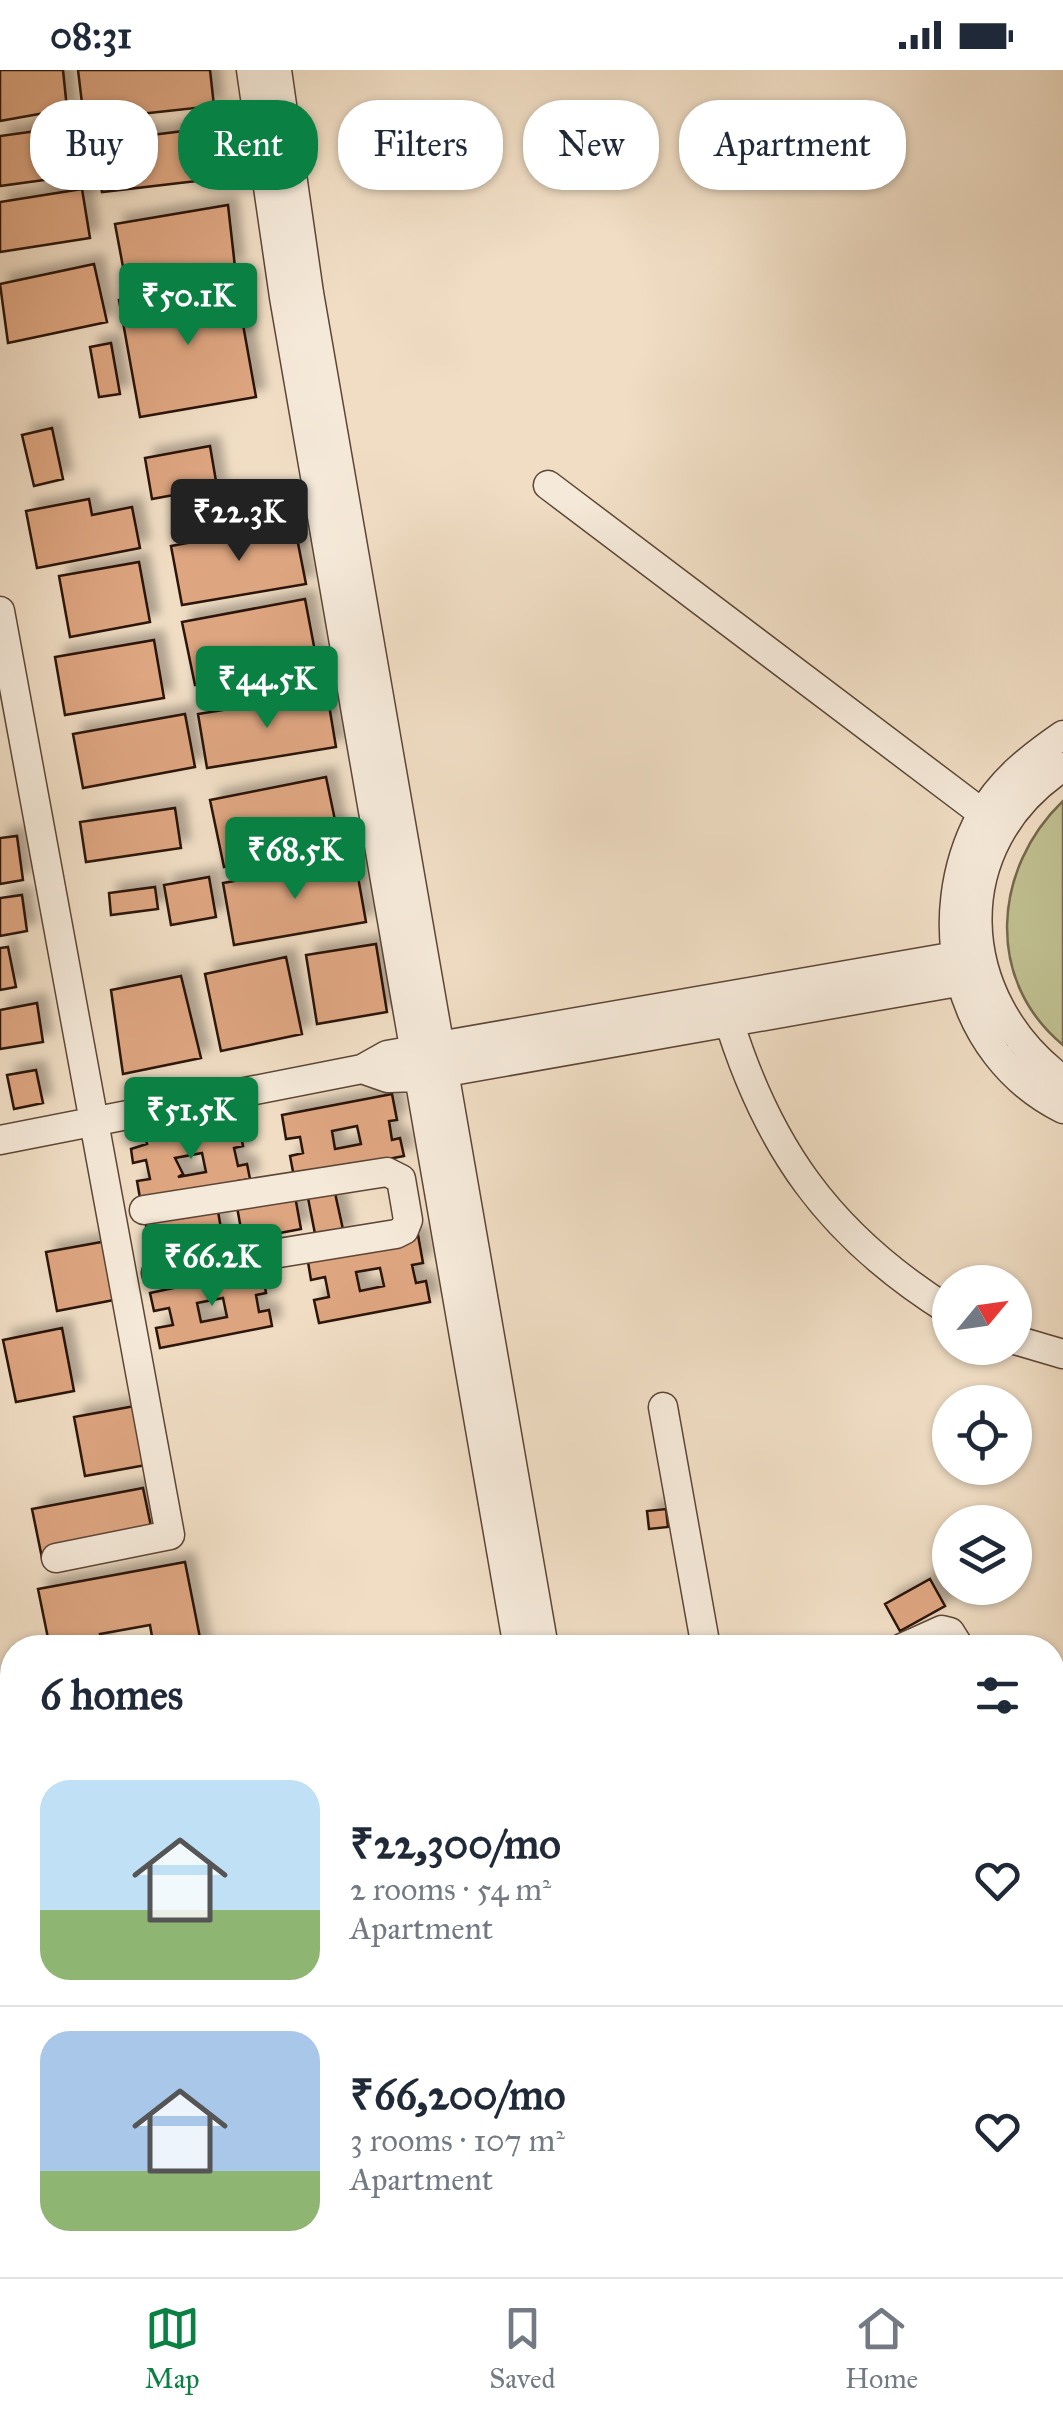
<!DOCTYPE html>
<html lang="en">
<head>
<meta charset="utf-8">
<style>
  body { margin:0; font-family:"IM FELL Great Primer",serif; background:#f6f6f7; color:#1f2937; height:100vh; display:flex; flex-direction:column; font-size:38px; white-space:nowrap }
  * { box-sizing:border-box; margin:0 }
  p { font-size:32px; color:#747a83 }
  .icon { flex:none; width:55px; height:55px; fill:none; stroke:currentColor; stroke-width:2; stroke-linecap:round; stroke-linejoin:round }
  .map { position:relative; flex:1; overflow:hidden }
  .drawer { position:absolute; left:0px; top:1565px; width:1065px; height:642px; display:flex; flex-direction:column; background:#fff; border-radius:40px 40px 0 0; box-shadow:0 2px 8px #0004 }
  .drawer>* { flex:none }
  .banner { position:absolute; left:30px; top:30px; width:1005px; height:90px; display:flex; gap:20px }
  .needle { width:65px; rotate:61deg }
  .fabs { position:absolute; left:932px; top:1195px; display:grid; gap:20px }
  .fabs a { display:grid; place-items:center; width:100px; height:100px; border-radius:50%; background:#fff; box-shadow:0 2px 8px #0004; font-size:50px }
  .price { position:absolute; translate:-50% -85px; padding:0 22px; border-radius:10px; background:#0b8043; color:#fff; font-size:32px; line-height:65px; filter:drop-shadow(0 2px 5px #0008) }
  .price::after { content:''; position:absolute; left:50%; top:60px; width:30px; height:22px; margin-left:-15px; background:inherit; clip-path:polygon(0 0,100% 0,50% 100%) }
  .price.on { background:#222; color:#fff }
  ul { padding:0; list-style:none }
  li { display:flex; align-items:center; gap:30px; height:250px; padding:0 40px }
  li+li { border-top:2px solid #e0e1e3 }
  li span { display:grid; place-items:center; flex:none; width:280px; height:200px; border-radius:30px; color:#555 }
  li>.icon { margin-inline-start:auto }
  span .icon { width:120px; height:120px; fill:#fffc; stroke-width:1 }
  li b { font-size:42px }
  h2 { display:flex; justify-content:space-between; align-items:center; height:120px; padding:0 40px; font-size:42px }
  .chip { padding:0 35px; border-radius:40px; background:#fff; box-shadow:0 2px 8px #0004; font-size:35px; line-height:90px }
  .chip.on { background:#0b8043; color:#fff }
  .status { display:flex; justify-content:space-between; align-items:center; height:70px; padding:0 50px; background:#fff; direction:ltr }
  .status svg { height:28px; fill:currentColor }
  .tab-bar { display:flex; justify-content:space-around; align-items:center; height:140px; border-top:2px solid #e0e1e3; background:#fff; font-size:28px; color:#747a83 }
  .tab-bar a { display:grid; justify-items:center; gap:5px }
  .tab-bar .on { color:#0b8043 }
  .map>svg:first-child { display:block }
</style>
</head>
<body>
<div class="status"><b>08:31</b><svg viewBox="0 0 49 12"><path d="M0 12V9h3v3zM5 12V6h3v6zM10 12V3h3v9zM15 12V0h3v12zM26 1h20v11H26zM47 4h2v5h-2z"/></svg></div>
<div class="map">
<svg width="1063" height="2207" viewBox="0 0 1063 2207">
  <defs>
    <filter id="shadow"><feDropShadow dx="9" dy="-9" stdDeviation="5" flood-color="#0004"/></filter>
  </defs>
  <rect width="100%" height="100%" fill="#f0ddc4"/>
  <filter id="stains"><feTurbulence type="fractalNoise" baseFrequency=".002" numOctaves="4"/><feColorMatrix values="0 0 0 0 .2 0 0 0 0 .09 0 0 0 0 .02 0 0 0 .5 -.17"/></filter>
  <radialGradient id="worn" r=".72"><stop offset=".6" stop-color="#630" stop-opacity="0"/><stop offset="1" stop-color="#630" stop-opacity=".3"/></radialGradient>
  <path fill="#c0bf90" stroke="#76694c" stroke-width="2.5" d="M1063 731V975C984 910 993 798 1063 731Z"/>
  <path fill="#dda580" stroke="#2c1307" stroke-width="2.5" fill-rule="evenodd" filter="url(#shadow)" d="M0 0H63L67 39 0 51Z
    M78 0H210L214 36 84 50Z
    M73 56 81 105 0 116V66Z
    M216 57 223 108 102 122 95 72Z
    M82 119 90 168 0 182V132Z
    M228 135 235 197 126 213 115 154Z
    M94 194 107 252 8 273 0 214Z
    M235 210 256 327 140 347 119 230Z
    M111 273 120 324 99 327 90 277Z
    M52 358 63 409 34 416 22 365Z
    M210 376 217 417 152 429 145 388Z
    M89 429 92 445 132 437 140 478 37 498 26 441Z
    M294 453 306 514 182 535 171 476Z
    M139 492 150 552 70 567 59 506Z
    M305 529 317 592 195 615 182 552Z
    M154 570 164 628 65 645 55 587Z
    M327 623 336 677 207 698 198 644Z
    M185 644 195 697 83 718 73 664Z
    M326 707 340 774 224 797 210 730Z
    M175 738 181 778 86 792 80 752Z
    M17 766 23 810 0 814V768Z
    M355 790 366 852 234 875 223 813Z
    M209 807 216 847 171 855 164 815Z
    M155 817 158 839 111 845 109 823Z
    M22 825 27 861 0 866V828Z
    M376 874 387 942 317 954 306 885Z
    M8 877 16 917 0 920V878Z
    M286 887 302 964 221 981 205 904Z
    M181 906 201 988 123 1004 111 920Z
    M37 933 43 972 0 979V940Z
    M36 1000 43 1033 14 1039 7 1005Z
    M392 1024 397 1050 389 1051 392 1070 400 1068 404 1086 294 1107 290 1086 303 1083 300 1067 286 1069 282 1045ZM357 1056 361 1074 335 1079 332 1061Z
    M214 1056 240 1060 243 1076 234 1078 238 1096 247 1094 250 1109 238 1111 239 1115 140 1128 137 1111 150 1109 146 1090 133 1093 131 1079 147 1074 145 1066 161 1062 162 1067 177 1070ZM202 1083 206 1102 178 1107 183 1104 175 1088Z
    M335 1123 344 1164 316 1169 308 1128Z
    M295 1126 301 1159 243 1170 237 1137Z
    M216 1130 223 1170 151 1184 144 1144Z
    M418 1165 423 1193 412 1195 416 1213 426 1211 430 1232 319 1253 314 1230 329 1227 325 1207 311 1210 307 1186ZM380 1198 384 1216 360 1221 356 1202Z
    M107 1171 119 1229 57 1241 46 1182Z
    M262 1199 266 1223 256 1225 259 1242 269 1240 272 1256 160 1278 156 1258 173 1255 169 1238 154 1241 150 1223ZM223 1228 227 1247 201 1252 197 1233Z
    M62 1258 74 1321 16 1332 3 1270Z
    M135 1336 146 1395 85 1406 74 1347Z
    M143 1418 153 1466 42 1488 32 1439Z
    M666 1439 668 1457 649 1459 647 1441Z
    M185 1492 202 1578H154L150 1555 100 1564 103 1578H50L38 1519Z
    M930 1509 945 1536 900 1561 885 1534Z
    M12 1999V2046L0 2041V2027Z
    M1063 2086V2116L1052 2121V2092Z
    M1063 2127V2187L1052 2167V2133Z
    M23 2195H34L39 2207H0Z
    M115 2195H121L126 2207H89Z
    M222 2195 226 2205 222 2207H132L127 2196Z
    M342 2195H368L373 2207H346Z
    M854 2195H885L890 2207H851L847 2198Z
    M940 2195H956L962 2207H938L934 2198Z
    M978 2195H1039L1042 2200 1028 2207H984Z"/>
  <g fill="none" stroke-linecap="round" stroke-linejoin="round">
    <defs>
      <path id="minor" d="M251 0 284 227 518 1578
        M277 0 309 223 544 1578
        M548 415 982 743
        M0 541 170 1465 56 1488
        M1063 665C1031 687 1000 711 981 746 926 847 955 985 1063 1039
        M1063 697C945 775 953 929 1063 1010
        M725 938C765 1075 828 1165 950 1241
        M362 999 388 1008 418 1007 986 907
        M0 1070 362 999 387 985 979 882
        M144 1140 387 1102 401 1109 408 1150 404 1160 396 1164 156 1203
        M1015 1270 1063 1284
        M663 1337 706 1578
        M902 1578 942 1560 950 1562 960 1578
        M0 1953 12 1951
        M0 2055 12 2059
        M0 2177 12 2174
        M330 2195 335 2207
        M624 2195 626 2207
        M649 2195 651 2207
        M897 2195 903 2207
        M1048 2195 1054 2207
        M48 2200 51 2207
        M248 2207 276 2195"/>
      <path id="major" d="M1052 2022 1063 2017
        M1052 2057 1063 2052
        M669 2207 694 2195
        M743 2207 768 2195"/>
    </defs>
    <use href="#minor" stroke="#5d4636" stroke-width="31"/>
    <use href="#major" stroke="#2c1307" stroke-width="39"/>
    <use href="#minor" stroke="#f5e9d9" stroke-width="28"/>
    <use href="#major" stroke="#e8be82" stroke-width="35"/>
  </g>
  <rect width="100%" height="100%" filter="url(#stains)"/>
  <rect width="100%" height="100%" fill="url(#worn)"/>
</svg>
<div class="fabs">
<a><svg class="needle" viewBox="-14 -14 28 28"><path d="M0-13l5 13h-10z" fill="#e53935"/><path d="M0 13l5-13h-10z" fill="#747a83"/></svg></a>
<a><svg class="icon" aria-label="locate" viewBox="0 0 24 24"><circle cx="12" cy="12" r="6"/><path d="M12 2v4M12 18v4M2 12h4M18 12h4"/></svg></a>
<a><svg class="icon" aria-label="layers" viewBox="0 0 24 24"><path d="M12 4l9 5-9 5-9-5zM3 14l9 5 9-5"/></svg></a>
</div>
<b class="price" style="left:188px;top:278px">₹50.1K</b>
<b class="price on" style="left:239px;top:494px">₹22.3K</b>
<b class="price" style="left:267px;top:661px">₹44.5K</b>
<b class="price" style="left:295px;top:832px">₹68.5K</b>
<b class="price" style="left:191px;top:1092px">₹51.5K</b>
<b class="price" style="left:212px;top:1239px">₹66.2K</b>
<div class="banner">
<a class="chip">Buy</a>
<a class="chip on">Rent</a>
<a class="chip">Filters</a>
<a class="chip">New</a>
<a class="chip">Apartment</a>
</div>
<section class="drawer">
<h2>6 homes<svg class="icon" aria-label="filters" viewBox="0 0 24 24"><path d="M4 7h16M4 17h16"/><circle cx="9" cy="7" r="2"/><circle cx="15" cy="17" r="2"/></svg></h2>
<ul>
<li><span style="background:linear-gradient(#bfe0f5 65%,#8fb573 0)"><svg class="icon" aria-label="home" viewBox="0 0 24 24"><path d="M3 11l9-7 9 7M6 9v11h12V9"/></svg></span><div><b>₹22,300/mo</b><p>2 rooms · 54 m²</p><p>Apartment</p></div><svg class="icon" aria-label="heart" viewBox="0 0 24 24"><path d="M12 20l-8-8c-3-5 5-10 8-4 3-6 11-1 8 4z"/></svg></li>
<li><span style="background:linear-gradient(#a9c7e8 70%,#8fb573 0)"><svg class="icon" aria-label="home" viewBox="0 0 24 24"><path d="M3 11l9-7 9 7M6 9v11h12V9"/></svg></span><div><b>₹66,200/mo</b><p>3 rooms · 107 m²</p><p>Apartment</p></div><svg class="icon" aria-label="heart" viewBox="0 0 24 24"><path d="M12 20l-8-8c-3-5 5-10 8-4 3-6 11-1 8 4z"/></svg></li>
</ul>
</section>
</div>
<nav class="tab-bar">
<a class="on"><svg class="icon" aria-label="map" viewBox="0 0 24 24"><path d="M3 6l6-2 6 2 6-2v14l-6 2-6-2-6 2zM9 4v14M15 6v14"/></svg>Map</a>
<a><svg class="icon" aria-label="saved" viewBox="0 0 24 24"><path d="M7 4h10v16l-5-4-5 4z"/></svg>Saved</a>
<a><svg class="icon" aria-label="home" viewBox="0 0 24 24"><path d="M3 11l9-7 9 7M6 9v11h12V9"/></svg>Home</a>
</nav>
</body>
</html>
